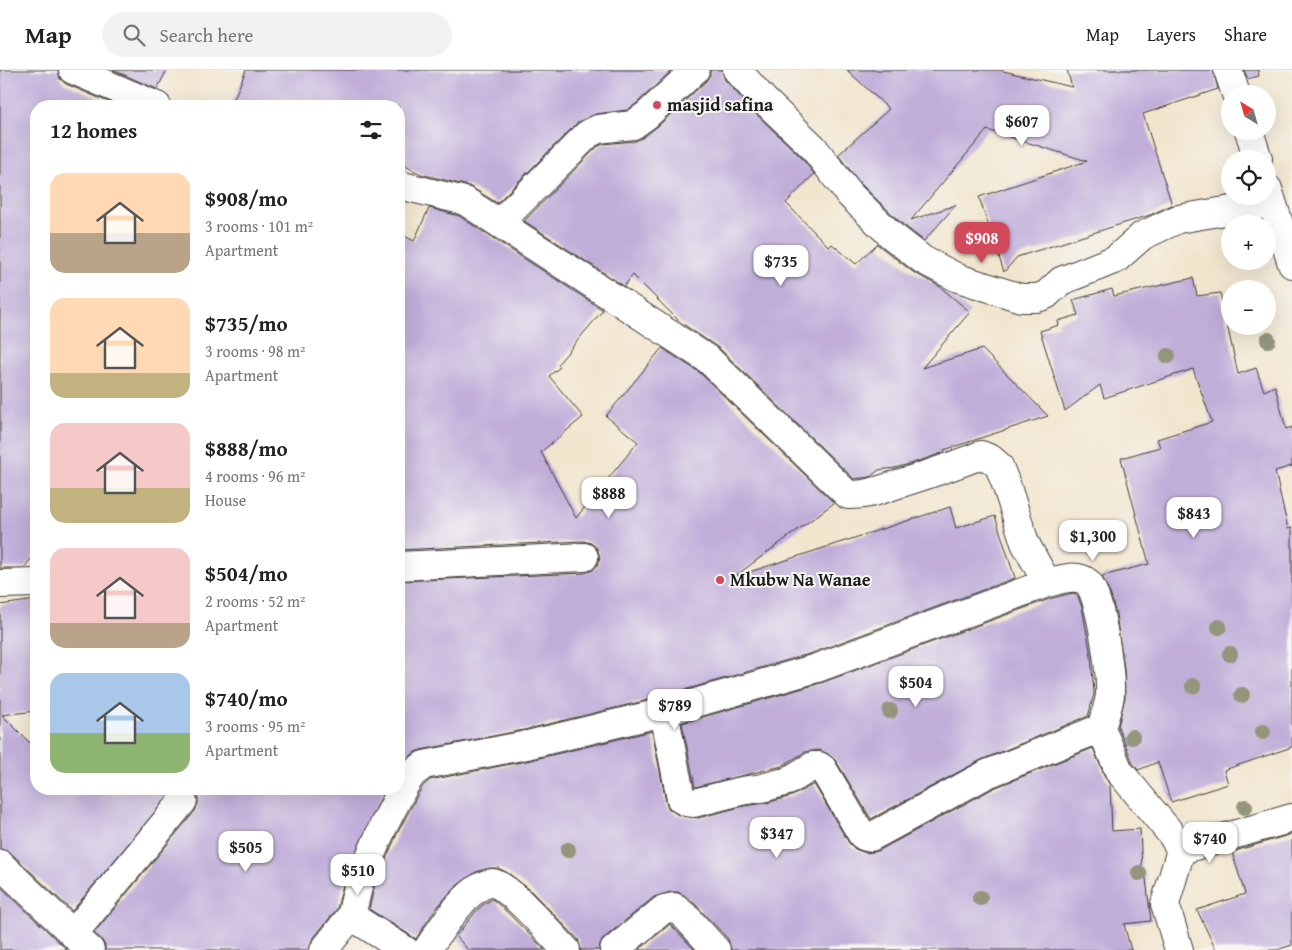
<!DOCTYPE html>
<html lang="en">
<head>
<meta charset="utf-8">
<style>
  body { margin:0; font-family:"Gentium Book Plus",serif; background:#f2f2f2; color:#222; height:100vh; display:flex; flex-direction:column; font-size:19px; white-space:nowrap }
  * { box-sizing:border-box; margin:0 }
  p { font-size:16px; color:#767676 }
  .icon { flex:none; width:28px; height:28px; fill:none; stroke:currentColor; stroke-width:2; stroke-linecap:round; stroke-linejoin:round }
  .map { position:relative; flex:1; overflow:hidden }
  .side { position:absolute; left:30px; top:30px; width:375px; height:695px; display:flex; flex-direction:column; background:#fff; border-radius:20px; box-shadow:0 5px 20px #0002 }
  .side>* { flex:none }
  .needle { width:32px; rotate:323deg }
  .fabs { position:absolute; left:1221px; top:15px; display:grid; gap:10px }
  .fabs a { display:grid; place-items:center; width:55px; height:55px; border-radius:50%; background:#fff; box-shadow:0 5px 20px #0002; font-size:25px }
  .price { position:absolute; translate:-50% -42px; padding:0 11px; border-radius:10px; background:#fff; color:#222; font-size:16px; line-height:32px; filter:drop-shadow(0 1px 2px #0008) }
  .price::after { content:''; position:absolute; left:50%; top:30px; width:15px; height:11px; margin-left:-8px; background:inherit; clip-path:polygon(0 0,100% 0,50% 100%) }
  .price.current { background:#d1495b; color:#fff }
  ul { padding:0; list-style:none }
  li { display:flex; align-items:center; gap:15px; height:125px; padding:0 20px }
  li span { display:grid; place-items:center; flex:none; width:140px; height:100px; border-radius:15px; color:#555 }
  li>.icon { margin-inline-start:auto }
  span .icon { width:60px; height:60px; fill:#fffc; stroke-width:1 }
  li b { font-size:21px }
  h2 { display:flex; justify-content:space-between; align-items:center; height:60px; padding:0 20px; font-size:21px }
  header { display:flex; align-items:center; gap:30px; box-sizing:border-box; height:70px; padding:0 25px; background:#fff; border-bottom:1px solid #e0e0e0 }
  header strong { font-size:24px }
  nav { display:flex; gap:28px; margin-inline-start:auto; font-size:18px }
  .search { width:350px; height:45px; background:#f2f2f2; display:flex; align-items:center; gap:12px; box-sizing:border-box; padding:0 18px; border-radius:28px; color:#767676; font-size:19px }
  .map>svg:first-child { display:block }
</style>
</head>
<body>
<header>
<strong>Map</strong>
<div class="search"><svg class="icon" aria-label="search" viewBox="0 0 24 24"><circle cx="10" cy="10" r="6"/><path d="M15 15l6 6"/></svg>Search here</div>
<nav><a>Map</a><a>Layers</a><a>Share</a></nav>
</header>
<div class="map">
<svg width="1292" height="880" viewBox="0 0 1292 880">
  <rect width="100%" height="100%" fill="#f6f6f2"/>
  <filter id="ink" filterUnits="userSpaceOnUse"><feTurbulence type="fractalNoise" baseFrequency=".02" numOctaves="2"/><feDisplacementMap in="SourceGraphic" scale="10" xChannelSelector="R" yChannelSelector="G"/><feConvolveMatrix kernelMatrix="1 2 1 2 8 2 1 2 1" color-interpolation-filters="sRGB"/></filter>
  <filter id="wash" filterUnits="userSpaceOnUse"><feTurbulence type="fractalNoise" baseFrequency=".0096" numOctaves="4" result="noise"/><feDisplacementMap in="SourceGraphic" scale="20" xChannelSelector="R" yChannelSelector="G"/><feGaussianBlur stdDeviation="1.12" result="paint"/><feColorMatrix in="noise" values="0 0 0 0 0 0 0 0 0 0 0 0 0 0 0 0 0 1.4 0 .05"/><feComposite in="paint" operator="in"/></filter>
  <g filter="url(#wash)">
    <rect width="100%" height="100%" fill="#f2e5ce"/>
    <g id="blocks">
      <path fill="#c0aed9" d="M0 0H58L60 9 66 14 118 36H36V482L24 498H0Z
        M113 0H167L157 19Z
        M246 0H672L637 33 627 40 596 44 577 53 497 133 469 116 421 104 399 93V36H231Z
        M710 0H722L725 10 753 41 801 87 814 104 786 133 829 177 832 174 856 194 877 174 913 202 939 216 970 242 922 298 982 279 1048 346 944 380 945 382 916 392 895 398 879 400 870 407 854 409 720 279 680 252 633 205 624 216 524 151 597 77 603 74 635 71 642 68 658 56 706 11 710 5Z
        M847 0H999L1072 17 1067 0H1213L1218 19 1143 44 1172 135 1150 145 1017 187 1004 202 979 127 1087 91 987 60 911 150 956 135 924 171 901 153 861 114 838 85 889 39Z
        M1244 0H1258L1259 6 1248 9Z
        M429 138 459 146 603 240 558 294 560 297 549 306 583 347 541 382 576 448 638 372 606 346 662 278 699 302 834 433 734 507 950 437 956 458 995 446 1015 508 812 583 660 627 524 660 421 680 415 682 399 696V511L585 503 593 500 598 494 600 487 597 478 591 473 583 471 399 480V163L414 171Z
        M1193 208 1197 226 1220 223 1238 304 1256 298 1264 321 1275 316 1286 359 1292 357V396L1275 401 1288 459 1292 458V677L1224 700 1228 714 1171 732 1158 692 1138 700 1133 693 1118 657 1125 627 1124 599 1116 544 1111 526 1102 506 1149 494 1121 388 1160 377 1157 369 1212 352 1193 299 1104 328 1100 315 1065 341 1040 261 1059 255 1058 251 1078 245 1073 230 1112 219 1114 226Z
        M1073 523 1076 524 1078 527 1082 537 1091 586 1094 624 1088 646 981 690 871 749 836 691 828 684 820 680 805 682 782 696 695 717 682 653 821 613 1052 528Z
        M36 530V641L2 645 36 679V719H174L72 841 11 783 0 779V535Z
        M652 661 666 732 668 738 678 745 698 748 744 736 766 733 792 726 814 714 849 773 855 779 866 783 878 781 994 718 1093 678 1105 707 1110 715 1112 761 1140 759 1142 800H1145L1151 851 1124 854 1131 880H731L728 869 696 835 684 825 677 822H671L654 827 604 868 600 874 599 880H581L578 869 529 819 508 803 498 798H490L476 802 454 818 434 841 416 869 369 839 375 814 397 764 418 724 424 715 430 710 531 690Z
        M193 719H385L346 803 337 839 312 870 309 880H105V875L101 869 94 863 195 741 198 733V726Z
        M1292 764V875L1277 880H1216L1197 840 1245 824 1232 782Z
        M0 816 63 876 67 880H0Z
        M492 829 508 843 545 880H468L456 866 476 841 484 834Z
        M670 854 695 880H639Z"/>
    </g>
  </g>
  <g filter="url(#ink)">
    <use href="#blocks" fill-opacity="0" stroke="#3c3a37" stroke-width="1"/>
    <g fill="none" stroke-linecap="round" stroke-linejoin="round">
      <defs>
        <path id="street" d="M73 0 157 36
          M737 0 764 30 813 77 849 124 891 165 923 190 958 208 1021 228H1037L1046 225 1061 211 1116 189 1142 166 1178 149 1272 133
          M1228 0 1236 24
          M1249 61 1258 89
          M399 115 465 131 709 290 848 425C866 426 883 419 901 413 928 405 955 395 981 385L991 389 999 396 1007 417 1025 473 1047 513C1059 510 1076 503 1087 512 1101 524 1111 605 1110 625 1109 635 1104 648 1101 658
          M1268 119 1292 194
          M499 153 588 64 598 59 633 55 647 45 695 0
          M399 496 584 487
          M0 514 36 513
          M664 642 681 729 686 732 694 733 741 721 762 718 788 711 813 696H819L823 699 862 765 866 767H871L987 704 1101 658 1119 701 1172 765 1181 780
          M0 794 90 880
          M351 846 360 809 383 757 404 716 412 704 424 695 527 675 664 642 817 598 1047 513
          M73 864 183 731
          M324 880 351 846 405 880
          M427 880C439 862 469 813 493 813 506 813 555 868 566 880
          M614 880 664 839 674 837 685 846 716 880
          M1179 880 1165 834 1181 780 1292 748"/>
      </defs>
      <use href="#street" stroke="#3c3a37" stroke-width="30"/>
      <use href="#street" stroke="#fff" stroke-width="28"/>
    </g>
    <g fill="#94967c">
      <circle cx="1268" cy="270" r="8"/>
      <circle cx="1168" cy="286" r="8"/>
      <circle cx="1219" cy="557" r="8"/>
      <circle cx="1230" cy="584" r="8"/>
      <circle cx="1193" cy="616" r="8"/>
      <circle cx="1242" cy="625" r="8"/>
      <circle cx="890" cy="641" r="8"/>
      <circle cx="1263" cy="662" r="8"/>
      <circle cx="1132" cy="667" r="8"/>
      <circle cx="1245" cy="737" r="8"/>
      <circle cx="568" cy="780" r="8"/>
      <circle cx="1139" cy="803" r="8"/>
      <circle cx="980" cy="828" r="8"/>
    </g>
  </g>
  <g fill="#d1495b" stroke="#f6f6f2" stroke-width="2">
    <circle cx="657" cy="35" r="5"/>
    <circle cx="720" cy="510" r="5"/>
  </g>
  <g text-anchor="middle" stroke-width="4" stroke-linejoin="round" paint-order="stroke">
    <g font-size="18" font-weight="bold" fill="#1c1c1c" stroke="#f6f6f2" text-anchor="start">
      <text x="667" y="41">masjid safina</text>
      <text x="730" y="516">Mkubw Na Wanae</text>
    </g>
  </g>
</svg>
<div class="fabs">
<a><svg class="needle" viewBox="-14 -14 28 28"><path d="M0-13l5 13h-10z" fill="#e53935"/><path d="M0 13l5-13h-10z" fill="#767676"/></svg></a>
<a><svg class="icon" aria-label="locate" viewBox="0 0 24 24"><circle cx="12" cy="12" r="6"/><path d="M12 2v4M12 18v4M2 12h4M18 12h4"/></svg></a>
<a>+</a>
<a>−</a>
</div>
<b class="price" style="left:1022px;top:77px">$607</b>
<b class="price current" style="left:982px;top:194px">$908</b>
<b class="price" style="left:781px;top:217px">$735</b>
<b class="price" style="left:609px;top:449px">$888</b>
<b class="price" style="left:1194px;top:469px">$843</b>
<b class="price" style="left:1093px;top:492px">$1,300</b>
<b class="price" style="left:916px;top:638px">$504</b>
<b class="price" style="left:675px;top:661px">$789</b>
<b class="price" style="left:777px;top:789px">$347</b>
<b class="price" style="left:1210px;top:794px">$740</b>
<b class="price" style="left:246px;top:803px">$505</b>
<b class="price" style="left:358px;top:826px">$510</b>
<section class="side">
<h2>12 homes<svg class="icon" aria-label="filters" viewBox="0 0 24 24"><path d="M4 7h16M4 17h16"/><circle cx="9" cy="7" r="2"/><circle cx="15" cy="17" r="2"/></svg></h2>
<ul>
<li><span style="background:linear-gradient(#ffd9b3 60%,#b9a48a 0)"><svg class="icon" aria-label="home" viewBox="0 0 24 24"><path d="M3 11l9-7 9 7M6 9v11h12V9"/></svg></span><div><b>$908/mo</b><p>3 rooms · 101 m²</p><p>Apartment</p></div></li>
<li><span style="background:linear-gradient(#ffd9b3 75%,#c2b280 0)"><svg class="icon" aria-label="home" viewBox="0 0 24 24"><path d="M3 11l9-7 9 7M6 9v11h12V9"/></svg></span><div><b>$735/mo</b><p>3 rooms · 98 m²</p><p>Apartment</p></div></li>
<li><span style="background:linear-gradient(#f6c9c9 65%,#c2b280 0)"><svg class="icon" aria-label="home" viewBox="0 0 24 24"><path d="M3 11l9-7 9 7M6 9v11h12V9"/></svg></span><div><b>$888/mo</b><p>4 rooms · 96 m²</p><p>House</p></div></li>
<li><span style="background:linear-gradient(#f6c9c9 75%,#b9a48a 0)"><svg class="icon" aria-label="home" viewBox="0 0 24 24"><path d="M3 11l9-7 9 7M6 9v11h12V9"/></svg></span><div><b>$504/mo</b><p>2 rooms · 52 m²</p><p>Apartment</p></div></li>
<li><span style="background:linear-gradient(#a9c7e8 60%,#8fb573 0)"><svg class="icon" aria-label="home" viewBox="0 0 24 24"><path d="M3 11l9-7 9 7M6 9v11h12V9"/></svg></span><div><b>$740/mo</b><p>3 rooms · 95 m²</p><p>Apartment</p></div></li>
</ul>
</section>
</div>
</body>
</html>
